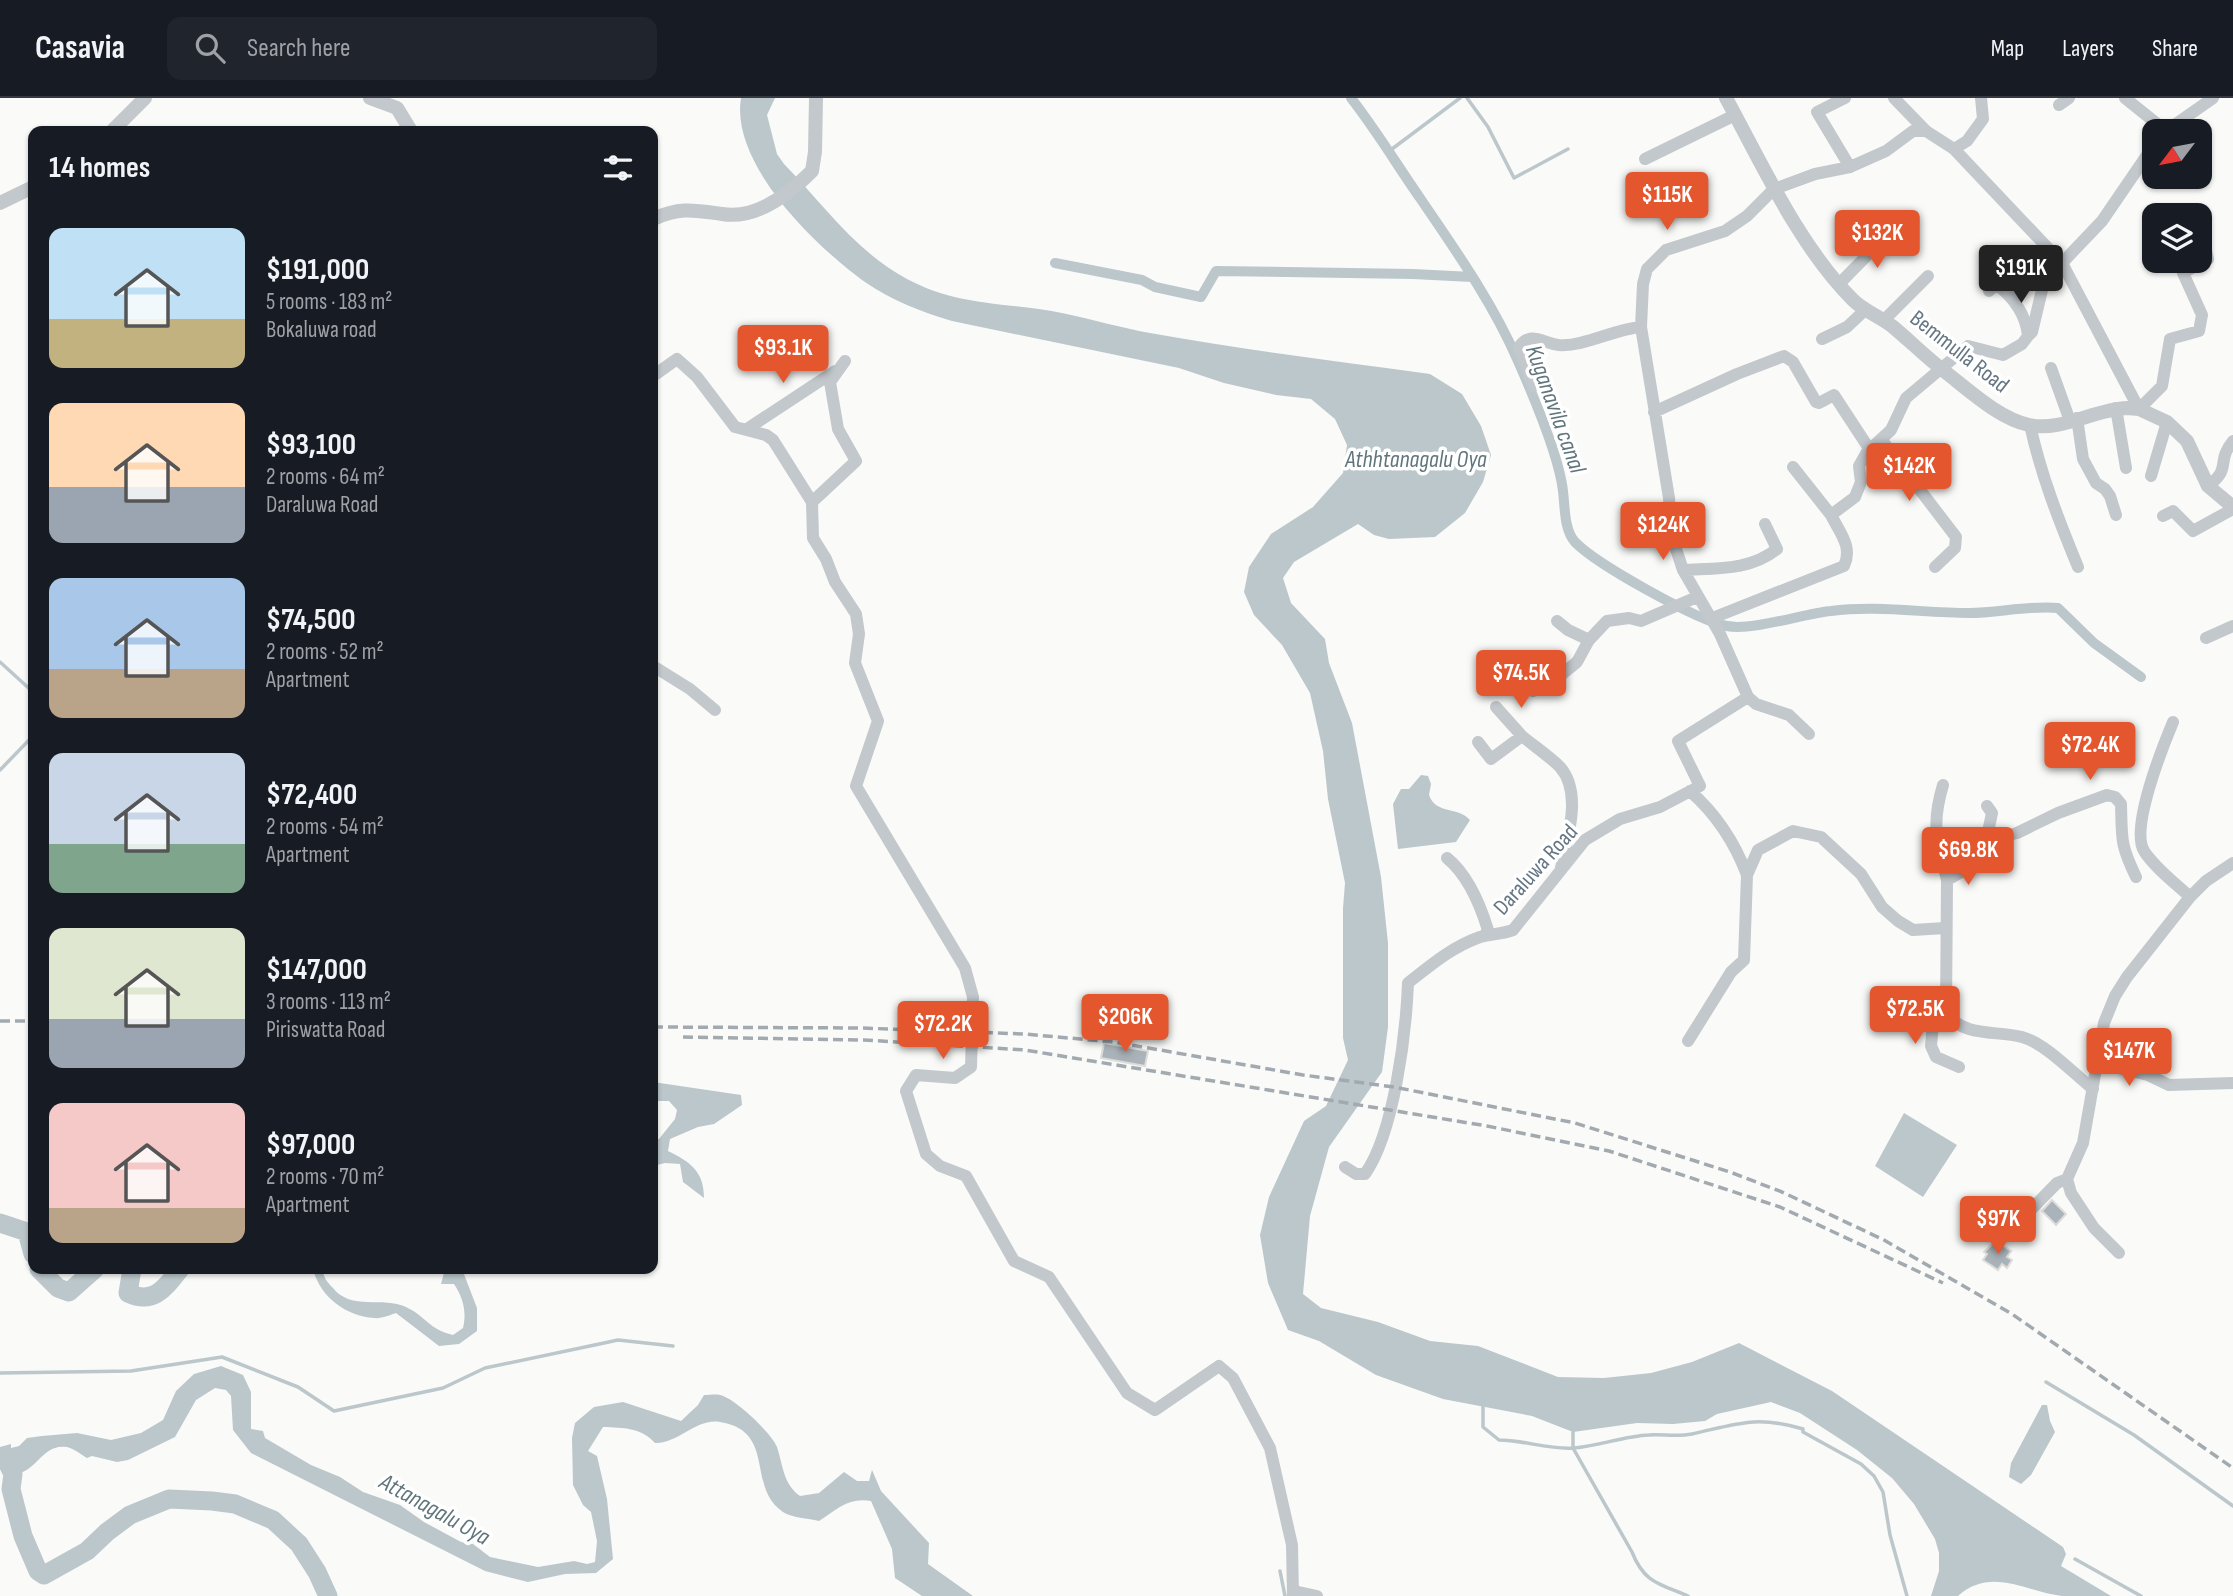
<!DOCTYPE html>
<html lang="en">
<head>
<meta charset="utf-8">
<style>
  body { margin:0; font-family:"Sofia Sans Condensed",sans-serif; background:#20242c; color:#f1f3f6; height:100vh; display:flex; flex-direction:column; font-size:26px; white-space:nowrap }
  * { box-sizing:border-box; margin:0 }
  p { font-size:23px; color:#9ea1a6 }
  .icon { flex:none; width:38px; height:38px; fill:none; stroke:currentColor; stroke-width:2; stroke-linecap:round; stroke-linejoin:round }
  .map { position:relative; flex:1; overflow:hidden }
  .drawer { position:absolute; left:28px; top:28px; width:630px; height:1148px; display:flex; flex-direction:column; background:#171b24; border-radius:14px; box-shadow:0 2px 5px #0004 }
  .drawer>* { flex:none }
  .needle { width:46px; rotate:238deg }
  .controls { position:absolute; left:2142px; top:21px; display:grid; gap:14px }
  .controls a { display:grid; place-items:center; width:70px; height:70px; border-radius:14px; background:#171b24; box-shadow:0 2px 5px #0004; font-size:35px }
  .price { position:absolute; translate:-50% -60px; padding:0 16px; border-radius:7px; background:#e4572e; color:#fff; font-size:23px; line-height:46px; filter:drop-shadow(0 2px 4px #0008) }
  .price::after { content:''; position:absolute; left:50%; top:42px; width:21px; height:16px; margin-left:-10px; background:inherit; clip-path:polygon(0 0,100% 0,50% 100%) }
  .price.on { background:#222; color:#fff }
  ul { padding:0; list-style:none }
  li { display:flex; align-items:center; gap:21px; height:175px; padding:0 21px }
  li span { display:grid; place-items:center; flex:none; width:196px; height:140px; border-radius:14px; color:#555 }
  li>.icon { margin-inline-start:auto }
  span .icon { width:84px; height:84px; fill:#fffc; stroke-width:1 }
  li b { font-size:30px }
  h2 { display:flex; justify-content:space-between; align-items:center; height:84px; padding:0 21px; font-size:30px }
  header { display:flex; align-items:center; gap:42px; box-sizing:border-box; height:98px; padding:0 35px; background:#171b24; border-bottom:2px solid #363941 }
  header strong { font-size:33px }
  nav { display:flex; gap:38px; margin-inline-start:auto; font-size:24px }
  .search { width:490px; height:63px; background:#20242c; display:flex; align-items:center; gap:18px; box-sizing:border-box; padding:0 24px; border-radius:14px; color:#9ea1a6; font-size:26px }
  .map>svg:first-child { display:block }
</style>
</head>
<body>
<header>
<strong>Casavia</strong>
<div class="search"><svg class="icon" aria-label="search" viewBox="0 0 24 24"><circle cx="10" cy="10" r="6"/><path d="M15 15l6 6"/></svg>Search here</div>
<nav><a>Map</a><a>Layers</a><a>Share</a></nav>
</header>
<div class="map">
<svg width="2233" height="1498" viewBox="0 0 2233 1498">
  <rect width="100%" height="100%" fill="#fafaf8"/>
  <path fill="#bbc7cb" d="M741 0H775L767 17 777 56 784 66C824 107 855 153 907 181 959 209 1007 204 1062 215 1092 221 1121 230 1150 235 1243 252 1336 263 1430 276L1462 296 1481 328 1491 357 1483 384 1465 415 1435 439 1389 441 1374 437 1358 426 1294 464 1283 480 1291 505 1325 541 1329 565 1352 625 1381 779 1388 845V929L1382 974 1329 1049 1310 1118 1303 1196 1321 1210 1378 1224 1430 1243 1478 1248 1558 1279 1604 1280 1651 1275 1692 1264 1739 1245 1832 1293 2063 1449 2066 1456 2061 1468 2111 1498C2095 1498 2078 1498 2062 1498 2027 1494 1991 1468 1958 1498H1931L1939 1473V1455L1935 1441 1914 1406 1892 1380 1857 1352 1800 1315 1771 1304 1717 1316 1705 1323 1673 1326 1637 1325 1573 1334 1532 1318 1443 1301 1376 1277 1319 1243 1288 1232 1268 1185 1260 1137 1269 1099 1304 1023 1326 1008 1348 962 1343 940V810L1345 785 1328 701 1323 653 1310 595 1282 547 1254 517 1244 494 1249 469 1271 436 1313 409 1343 375 1347 347 1335 321 1311 301 1276 297 1224 285 1179 270 952 223C922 214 891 202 865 184 816 149 730 66 741 0Z
    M1421 677 1428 678 1431 686 1429 697C1436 717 1458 708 1470 722L1456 744 1398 751 1393 706 1401 691H1409Z
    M653 984 741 997 742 1007 714 1026 698 1029 670 1041 668 1053C690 1064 704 1073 704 1100L683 1084 680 1066 665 1065 653 1068V1041H659L675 1021 677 1012 669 1003H653Z
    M1904 1015 1957 1047 1923 1099 1875 1068Z
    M313 1171H323C323 1179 327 1184 333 1190 351 1213 383 1198 406 1209 427 1219 428 1231 453 1237L463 1230C467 1214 463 1199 454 1186H441L445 1171H462L477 1210V1233L459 1246 439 1248 396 1215C390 1217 381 1221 374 1220 346 1218 320 1199 313 1171Z
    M221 1268 243 1277 251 1294V1331L263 1333 265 1340 311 1367 340 1379 363 1394 400 1407 424 1424 461 1444 473 1446 490 1459 538 1469 574 1463 587 1466 595 1464 597 1443 591 1414 583 1407 573 1387 572 1340 575 1325 594 1309 623 1304 681 1323 698 1307 704 1297C709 1297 716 1296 720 1297 735 1300 772 1336 777 1349 783 1367 783 1386 800 1398L819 1395 844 1374 857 1383H869L872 1372 881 1393 929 1445 928 1466 973 1498H922L895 1480 892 1451 871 1403C849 1399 837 1411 819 1423 808 1420 792 1420 783 1414 746 1390 777 1333 720 1324 696 1320 678 1346 655 1345 641 1329 623 1330 603 1329L588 1353 597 1358 607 1401 613 1461 596 1475 565 1476 528 1484 485 1473 251 1355 233 1332 231 1298 226 1292 215 1290 196 1302 175 1339 128 1362 117 1364 92 1358 87 1360C82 1357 73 1350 67 1349 41 1345 38 1375 13 1376L4 1367 0 1369V1349L11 1346V1350L19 1348 27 1340 42 1338 77 1335 111 1342 141 1335 163 1322 176 1293 194 1276Z
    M2042 1307H2047L2050 1323 2055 1334 2031 1377 2021 1386 2009 1379 2011 1365Z"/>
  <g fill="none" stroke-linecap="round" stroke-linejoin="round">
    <path stroke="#bbc7cb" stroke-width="3.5" d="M1467 0 1488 29 1514 80 1568 51
      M1388 54 1460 0
      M0 564 33 594
      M0 672 33 638
      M0 1275 131 1273 222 1259 298 1289 334 1313 443 1290 485 1270 604 1245 618 1242 673 1248
      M2046 1284 2134 1337 2233 1408
      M1483 1308V1329L1499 1342C1524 1342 1549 1352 1574 1350 1599 1348 1624 1338 1649 1337 1663 1336 1677 1339 1692 1336 1737 1326 1756 1317 1803 1331V1334L1861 1366 1874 1378 1883 1394 1890 1437 1907 1498
      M1573 1334V1350L1632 1454C1644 1485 1660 1486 1688 1498
      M2075 1461 2141 1498
      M1280 1473 1285 1498"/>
    <path stroke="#bbc7cb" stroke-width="10" d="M1351 0C1376 32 1397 67 1420 100 1456 153 1493 205 1518 263 1533 297 1559 358 1563 393 1565 409 1564 432 1575 444 1596 466 1698 523 1727 528 1752 533 1802 516 1831 513 1877 507 1923 515 1969 515 1998 515 2029 507 2058 510L2094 545 2141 579
      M1055 165 1142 182 1155 189 1201 199 1216 173 1413 176 1472 179"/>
    <path stroke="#bbc7cb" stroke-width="19" d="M0 1125 27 1134 33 1156
      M39 1171 58 1190 69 1194 95 1171
      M132 1171 128 1195C154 1207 165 1190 180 1171
      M5 1360 13 1376 11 1391 23 1438 38 1473 44 1477 87 1453 107 1434 130 1417 169 1401 212 1403 235 1406 273 1422 299 1446 317 1474 328 1498"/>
  </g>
  <path fill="#aab3b9" stroke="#dcdcda" stroke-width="2" d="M1104 945 1148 953 1145 968 1101 960Z
    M2052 1102 2066 1116 2056 1127 2042 1113Z
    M1996 1143 2011 1153 2007 1159 2012 1162 2007 1170 2002 1166 1998 1172 1983 1162 1987 1156 1984 1154Z"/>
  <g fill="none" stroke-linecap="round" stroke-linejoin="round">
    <path stroke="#c3c8cc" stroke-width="12" d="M1845 0 1817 14 1850 69
      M1894 0 1926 33
      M1981 0 1983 21 1967 43 1954 51 2062 165
      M2125 0 2166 33
      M2059 7 2069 0
      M2166 33 2213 0
      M2154 47 2102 123 2062 165 2139 311 2162 288 2170 241 2199 233 2202 217 2183 175 2208 161 2202 135
      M1645 61 1735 17
      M1839 186 1890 134
      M1884 222 1928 178
      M2028 238 2032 234 2042 192
      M1822 241 1847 229 1865 212
      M2051 270 2070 323
      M1533 288 1519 249C1531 232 1542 245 1559 247 1583 249 1615 231 1641 229
      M1816 304 1819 305 1834 297 1870 352
      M2116 310 2126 370
      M1654 314 1737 276 1784 258 1793 264 1816 304
      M2077 320 2083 361 2096 385 2105 391 2110 398 2116 417
      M2030 327C2041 377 2059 423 2078 469
      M747 331 835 273
      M1881 341 1956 439 1955 450 1935 469
      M1793 369 1831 417
      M2151 378 2167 324
      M2208 388C2233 369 2215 365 2233 343
      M812 404 856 363 838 331 830 284 845 263
      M2163 418 2173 413 2193 433 2233 411
      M1683 472C1716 470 1750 473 1777 451L1765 426
      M1710 521 1844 468C1853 449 1840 435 1831 417L1855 399 1861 384 1859 368 1867 354 1891 332 1906 300 1968 248 2003 257 2022 246 2028 238C2026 216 2013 199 1996 186L1989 193
      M1557 523 1568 532 1589 542
      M2206 540 2233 528
      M653 568 690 591 715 612
      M1533 593 1561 577 1577 564 1589 542 1607 523 1629 520 1641 523 1697 499
      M1496 609 1522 638
      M2173 624C2163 648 2130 730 2144 753 2155 770 2175 785 2190 799
      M1809 636 1789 617 1756 606 1748 599 1720 536 1683 472 1672 439 1669 400 1641 229 1643 186 1647 171 1666 152 1725 133 1747 118 1774 91 1815 76 1850 69 1886 53 1913 33H1926L1954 51
      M1478 644 1491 661 1522 638C1534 648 1549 658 1560 669 1583 695 1567 741 1561 770
      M1943 687C1931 727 1937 743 1947 782
      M1690 693C1716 716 1735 745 1747 777
      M1985 748 1992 715 1987 708
      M1447 760C1468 777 1480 806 1488 832L1484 838
      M1946 915 1933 926 1931 948 1936 959 1959 969
      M1688 943 1731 874 1744 862 1747 777 1758 752 1793 733 1821 739 1861 776 1882 809 1898 823 1913 832 1945 830
      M2097 965 2148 977 2169 987 2233 985
      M2093 991C2073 975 2045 945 2022 939 1995 932 1965 940 1946 915L1947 782 1963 773 1992 741 2017 735 2058 715 2107 697 2115 699 2121 706C2122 741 2120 746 2136 779
      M1345 1069 1356 1076H1365C1394 1035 1406 936 1408 885 1432 866 1452 849 1480 839 1491 836 1502 836 1513 832L1585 742 1620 721 1660 709 1700 688 1678 643 1748 599
      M2014 1129 2057 1085 2067 1081
      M2119 1155 2094 1130 2071 1095 2067 1081 2083 1045 2104 925 2115 898 2127 879 2190 799 2206 783 2233 765
      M1294 1493 1317 1498"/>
    <path stroke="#c3c8cc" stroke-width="14" d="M370 0 397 10 411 33
      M1726 0C1762 66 1799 148 1853 202 1864 213 1879 218 1892 228 1910 243 1926 259 1944 273 1969 292 1998 320 2029 327 2061 334 2095 311 2127 310L2139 311 2167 324 2187 343 2208 388 2233 409
      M112 33 145 0
      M0 105 33 89
      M653 121C680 109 693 112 722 116 756 122 789 96 812 73L815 54 816 0"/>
    <path stroke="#a2aab0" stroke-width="3.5" stroke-dasharray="10 5" stroke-linecap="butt" d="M0 923H33
      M653 929 861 930 1024 936 1114 944 1303 977 1394 989 1575 1025 1730 1074 1782 1094 1884 1142 2012 1216 2233 1370
      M683 939 864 942 1025 952 1487 1028 1609 1053 1780 1109 1943 1185"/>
    <path stroke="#c3c8cc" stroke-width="12" d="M653 278 677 261 697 279 735 329 766 337 773 342 812 404 813 440 826 461 835 484 856 516 859 536 855 565 878 623 856 688 965 870 973 899 971 969 955 980 916 977 906 993 926 1056 940 1068 966 1078 1014 1163 1049 1179 1127 1295 1155 1312 1219 1268 1233 1280 1270 1350 1292 1447 1293 1498"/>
  </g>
  <g text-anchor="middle" stroke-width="7" stroke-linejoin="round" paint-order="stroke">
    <g font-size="23" fill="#657683" stroke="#fff">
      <text transform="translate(1960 253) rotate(38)" y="8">Bemmulla Road</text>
      <text transform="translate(1535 771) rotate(-48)" y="8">Daraluwa Road</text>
    </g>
    <g font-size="24" font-style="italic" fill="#60757c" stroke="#fff">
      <text transform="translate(1556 311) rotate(70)" y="8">Kuganavila canal</text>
      <text x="1416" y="369">Athhtanagalu Oya</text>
      <text transform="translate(435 1411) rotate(29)" y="8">Attanagalu Oya</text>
    </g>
  </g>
</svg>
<div class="controls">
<a><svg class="needle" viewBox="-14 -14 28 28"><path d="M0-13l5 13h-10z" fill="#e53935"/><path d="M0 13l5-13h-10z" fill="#9ea1a6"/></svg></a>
<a><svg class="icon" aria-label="layers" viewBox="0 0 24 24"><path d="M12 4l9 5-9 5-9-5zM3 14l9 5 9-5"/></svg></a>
</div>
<b class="price" style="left:1667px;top:134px">$115K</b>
<b class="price" style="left:1877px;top:172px">$132K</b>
<b class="price on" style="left:2021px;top:207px">$191K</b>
<b class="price" style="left:783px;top:287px">$93.1K</b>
<b class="price" style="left:1909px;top:405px">$142K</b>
<b class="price" style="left:1663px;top:464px">$124K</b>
<b class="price" style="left:1521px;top:612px">$74.5K</b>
<b class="price" style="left:2090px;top:684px">$72.4K</b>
<b class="price" style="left:1968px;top:789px">$69.8K</b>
<b class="price" style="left:1915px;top:948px">$72.5K</b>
<b class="price" style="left:1125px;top:956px">$206K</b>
<b class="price" style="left:943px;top:963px">$72.2K</b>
<b class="price" style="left:2129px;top:990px">$147K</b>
<b class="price" style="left:1998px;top:1158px">$97K</b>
<section class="drawer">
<h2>14 homes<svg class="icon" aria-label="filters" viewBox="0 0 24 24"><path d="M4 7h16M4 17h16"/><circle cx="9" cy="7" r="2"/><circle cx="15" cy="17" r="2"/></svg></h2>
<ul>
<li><span style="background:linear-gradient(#bfe0f5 65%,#c2b280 0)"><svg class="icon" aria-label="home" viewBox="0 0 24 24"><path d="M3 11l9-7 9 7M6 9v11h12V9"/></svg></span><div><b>$191,000</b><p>5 rooms · 183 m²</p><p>Bokaluwa road</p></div></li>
<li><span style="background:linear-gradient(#ffd9b3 60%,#9aa5b1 0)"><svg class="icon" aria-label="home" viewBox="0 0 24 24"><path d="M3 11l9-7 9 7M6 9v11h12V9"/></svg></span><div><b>$93,100</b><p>2 rooms · 64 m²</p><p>Daraluwa Road</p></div></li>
<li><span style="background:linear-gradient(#a9c7e8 65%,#b9a48a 0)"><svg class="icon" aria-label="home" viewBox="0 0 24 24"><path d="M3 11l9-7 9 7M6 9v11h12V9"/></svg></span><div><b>$74,500</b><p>2 rooms · 52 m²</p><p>Apartment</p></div></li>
<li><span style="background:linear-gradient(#c9d6e8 65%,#7fa58c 0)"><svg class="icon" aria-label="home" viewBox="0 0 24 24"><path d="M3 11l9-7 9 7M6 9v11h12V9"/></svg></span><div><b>$72,400</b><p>2 rooms · 54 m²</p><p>Apartment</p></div></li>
<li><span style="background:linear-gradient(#dfe7d0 65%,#9aa5b1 0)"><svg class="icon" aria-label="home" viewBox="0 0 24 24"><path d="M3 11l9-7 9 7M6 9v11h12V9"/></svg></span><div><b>$147,000</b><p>3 rooms · 113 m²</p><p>Piriswatta Road</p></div></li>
<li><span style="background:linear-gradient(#f6c9c9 75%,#b9a48a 0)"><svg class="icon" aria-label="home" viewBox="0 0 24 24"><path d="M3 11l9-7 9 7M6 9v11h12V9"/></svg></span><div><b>$97,000</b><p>2 rooms · 70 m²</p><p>Apartment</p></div></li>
</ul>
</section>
</div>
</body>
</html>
